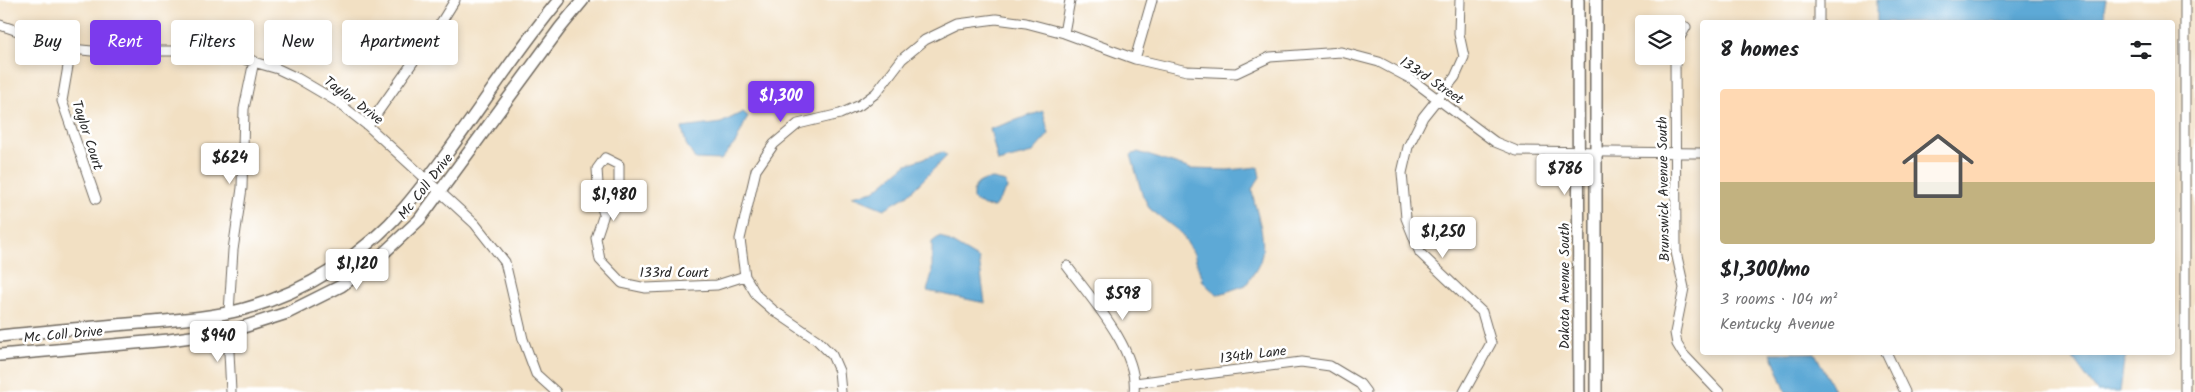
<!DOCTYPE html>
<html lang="en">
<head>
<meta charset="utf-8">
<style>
  body { margin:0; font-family:Kalam,sans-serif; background:#f6f6f6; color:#202124; height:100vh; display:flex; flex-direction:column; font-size:19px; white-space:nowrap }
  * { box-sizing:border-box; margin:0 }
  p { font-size:16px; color:#757577 }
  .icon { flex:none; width:28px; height:28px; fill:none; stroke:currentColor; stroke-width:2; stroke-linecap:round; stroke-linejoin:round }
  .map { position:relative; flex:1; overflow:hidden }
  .panel { position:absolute; left:1700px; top:20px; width:475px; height:335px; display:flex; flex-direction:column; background:#fff; border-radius:5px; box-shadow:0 2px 8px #0003 }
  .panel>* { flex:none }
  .guide { position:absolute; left:15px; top:20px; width:475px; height:45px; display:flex; gap:10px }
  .controls { position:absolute; left:1635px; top:15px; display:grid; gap:10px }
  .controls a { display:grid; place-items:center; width:50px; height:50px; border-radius:5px; background:#fff; box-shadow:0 2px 8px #0003; font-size:25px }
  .price { position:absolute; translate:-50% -42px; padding:0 11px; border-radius:5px; background:#fff; color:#222; font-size:16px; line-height:32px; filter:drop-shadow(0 1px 2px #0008) }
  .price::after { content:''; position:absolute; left:50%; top:30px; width:15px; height:11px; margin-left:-8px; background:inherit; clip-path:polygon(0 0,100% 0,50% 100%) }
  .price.on { background:#7c3aed; color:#fff }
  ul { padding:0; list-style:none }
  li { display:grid; align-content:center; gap:10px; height:265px; padding:0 20px }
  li+li { border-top:1px solid #e0e0e0 }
  li span { display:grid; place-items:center; height:155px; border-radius:5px; color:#555 }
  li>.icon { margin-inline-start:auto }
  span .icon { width:90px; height:90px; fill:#fffc; stroke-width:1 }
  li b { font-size:21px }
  h2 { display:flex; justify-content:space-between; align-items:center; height:60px; padding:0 20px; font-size:21px }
  .pill { padding:0 18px; border-radius:5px; background:#fff; box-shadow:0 2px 8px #0003; font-size:18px; line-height:45px }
  .pill.on { background:#7c3aed; color:#fff }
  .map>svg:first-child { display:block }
</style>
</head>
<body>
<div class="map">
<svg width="2195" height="392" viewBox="0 0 2195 392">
  <rect width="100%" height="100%" fill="#fff"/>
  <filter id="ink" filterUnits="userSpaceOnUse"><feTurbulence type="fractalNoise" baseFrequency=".02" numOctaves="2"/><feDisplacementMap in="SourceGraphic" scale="10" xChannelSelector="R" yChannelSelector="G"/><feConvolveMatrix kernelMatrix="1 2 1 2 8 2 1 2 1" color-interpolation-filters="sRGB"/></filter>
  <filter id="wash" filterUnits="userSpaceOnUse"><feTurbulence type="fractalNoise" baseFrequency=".0096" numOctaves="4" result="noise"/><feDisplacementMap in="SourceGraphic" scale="20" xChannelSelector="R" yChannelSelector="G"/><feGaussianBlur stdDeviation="1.12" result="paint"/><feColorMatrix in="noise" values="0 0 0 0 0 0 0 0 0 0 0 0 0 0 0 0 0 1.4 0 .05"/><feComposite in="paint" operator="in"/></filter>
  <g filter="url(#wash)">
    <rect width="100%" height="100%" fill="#f2e0c3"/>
    <path fill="#5da9d6" stroke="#446a80" d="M1877 0H2106L2104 10 2107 22H1877Z
      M1043 111 1049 134 1032 153 998 162 990 129Z
      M743 112 748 116 736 142 721 160 695 159 686 144 682 128 721 123Z
      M942 152 947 156 908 195 884 209 852 196 874 191 907 164Z
      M1138 152 1191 169 1228 170 1258 167 1260 177 1252 189C1255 213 1267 234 1261 258 1259 267 1251 277 1246 285L1217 295 1203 282 1194 254 1181 233 1150 209 1142 194 1131 155Z
      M993 179 1006 182 1007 189 994 207 984 206 973 199C972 184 980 180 993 179Z
      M940 236 979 259 985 303 927 291 932 273V242Z
      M2089 352 2128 353 2124 361 2120 392H2097L2073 359 2075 356Z
      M1771 353H1815L1835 392H1786Z"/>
  </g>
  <g filter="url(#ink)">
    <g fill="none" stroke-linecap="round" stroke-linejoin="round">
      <defs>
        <path id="minor" d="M1460 0 1459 34 1464 57 1455 77 1423 117 1408 147 1402 173 1406 218 1420 253 1482 312 1491 343 1464 392
          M2185 0V392
          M1819 22V0
          M0 25 71 49 92 51H181L236 57 278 69 297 78 336 101 368 126 475 224 505 262 523 339 536 374 556 392
          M1064 33 1070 0
          M1676 44 1686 27
          M71 49 62 101 96 199
          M1675 56 1676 252 1684 288 1675 333 1677 344 1683 354 1719 392
          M1135 59 1152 0
          M368 126 442 21 455 0
          M604 214 599 199 597 169 605 158 619 165V187L604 214 596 238 600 260 622 283 646 288 717 285 745 276
          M1067 266C1090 297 1139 351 1134 392
          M229 312 233 250 242 188 244 109 254 61
          M228 332 231 392
          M1886 352 1905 392
          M1135 383 1301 362 1330 366 1360 384 1366 392
          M841 392 839 371 832 355 817 340 773 310 757 296 745 276 740 239 756 170 774 144 798 124 840 114 860 105 876 93 902 59 925 40 958 24 996 19 1026 23 1064 33 1135 59 1187 71 1236 73 1270 57 1341 52 1379 62 1411 79 1495 142 1517 151 1702 153"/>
        <path id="secondary" d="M1578 0 1579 392
          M0 336C47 331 93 327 140 323 175 320 210 318 244 309 306 292 364 255 405 207 461 141 504 66 559 0
          M0 355 169 340 228 332 287 313 341 286 374 262 419 220 560 28 583 0
          M1596 392V0"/>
      </defs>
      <use href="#minor" stroke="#716a60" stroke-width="11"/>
      <use href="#secondary" stroke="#716a60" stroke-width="14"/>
      <use href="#minor" stroke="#fff" stroke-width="9"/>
      <use href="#secondary" stroke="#fff" stroke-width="11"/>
    </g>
  </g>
  <g text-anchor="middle" stroke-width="5" stroke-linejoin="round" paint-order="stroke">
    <g font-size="14" fill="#2b2b2b" stroke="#fff">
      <text transform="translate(1432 80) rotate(34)" y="5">133rd Street</text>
      <text transform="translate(354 100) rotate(37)" y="5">Taylor Drive</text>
      <text transform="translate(88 135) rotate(72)" y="5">Taylor Court</text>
      <text transform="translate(425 186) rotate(-52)" y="5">Mc Coll Drive</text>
      <text transform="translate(1663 189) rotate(-91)" y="5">Brunswick Avenue South</text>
      <text x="674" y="277">133rd Court</text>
      <text transform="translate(1564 286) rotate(-90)" y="5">Dakota Avenue South</text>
      <text transform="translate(63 334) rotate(-5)" y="5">Mc Coll Drive</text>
      <text transform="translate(1253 354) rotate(-7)" y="5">134th Lane</text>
    </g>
  </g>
</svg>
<div class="controls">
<a><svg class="icon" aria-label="layers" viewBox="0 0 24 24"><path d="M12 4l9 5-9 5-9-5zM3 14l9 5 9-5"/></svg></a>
</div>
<b class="price on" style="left:781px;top:123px">$1,300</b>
<b class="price" style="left:230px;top:185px">$624</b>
<b class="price" style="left:1565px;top:196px">$786</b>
<b class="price" style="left:614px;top:222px">$1,980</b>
<b class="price" style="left:1443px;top:259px">$1,250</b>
<b class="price" style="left:357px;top:291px">$1,120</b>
<b class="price" style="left:1123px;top:321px">$598</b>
<b class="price" style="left:218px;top:363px">$940</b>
<div class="guide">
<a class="pill">Buy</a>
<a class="pill on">Rent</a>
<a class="pill">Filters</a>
<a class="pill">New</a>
<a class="pill">Apartment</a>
</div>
<section class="panel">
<h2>8 homes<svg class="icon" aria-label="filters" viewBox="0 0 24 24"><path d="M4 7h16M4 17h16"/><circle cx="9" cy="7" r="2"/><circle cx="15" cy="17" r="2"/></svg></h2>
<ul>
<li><span style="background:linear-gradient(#ffd9b3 60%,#c2b280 0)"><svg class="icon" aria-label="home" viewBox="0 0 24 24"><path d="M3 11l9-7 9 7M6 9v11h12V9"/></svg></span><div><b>$1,300/mo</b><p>3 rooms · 104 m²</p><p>Kentucky Avenue</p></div></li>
</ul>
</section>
</div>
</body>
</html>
